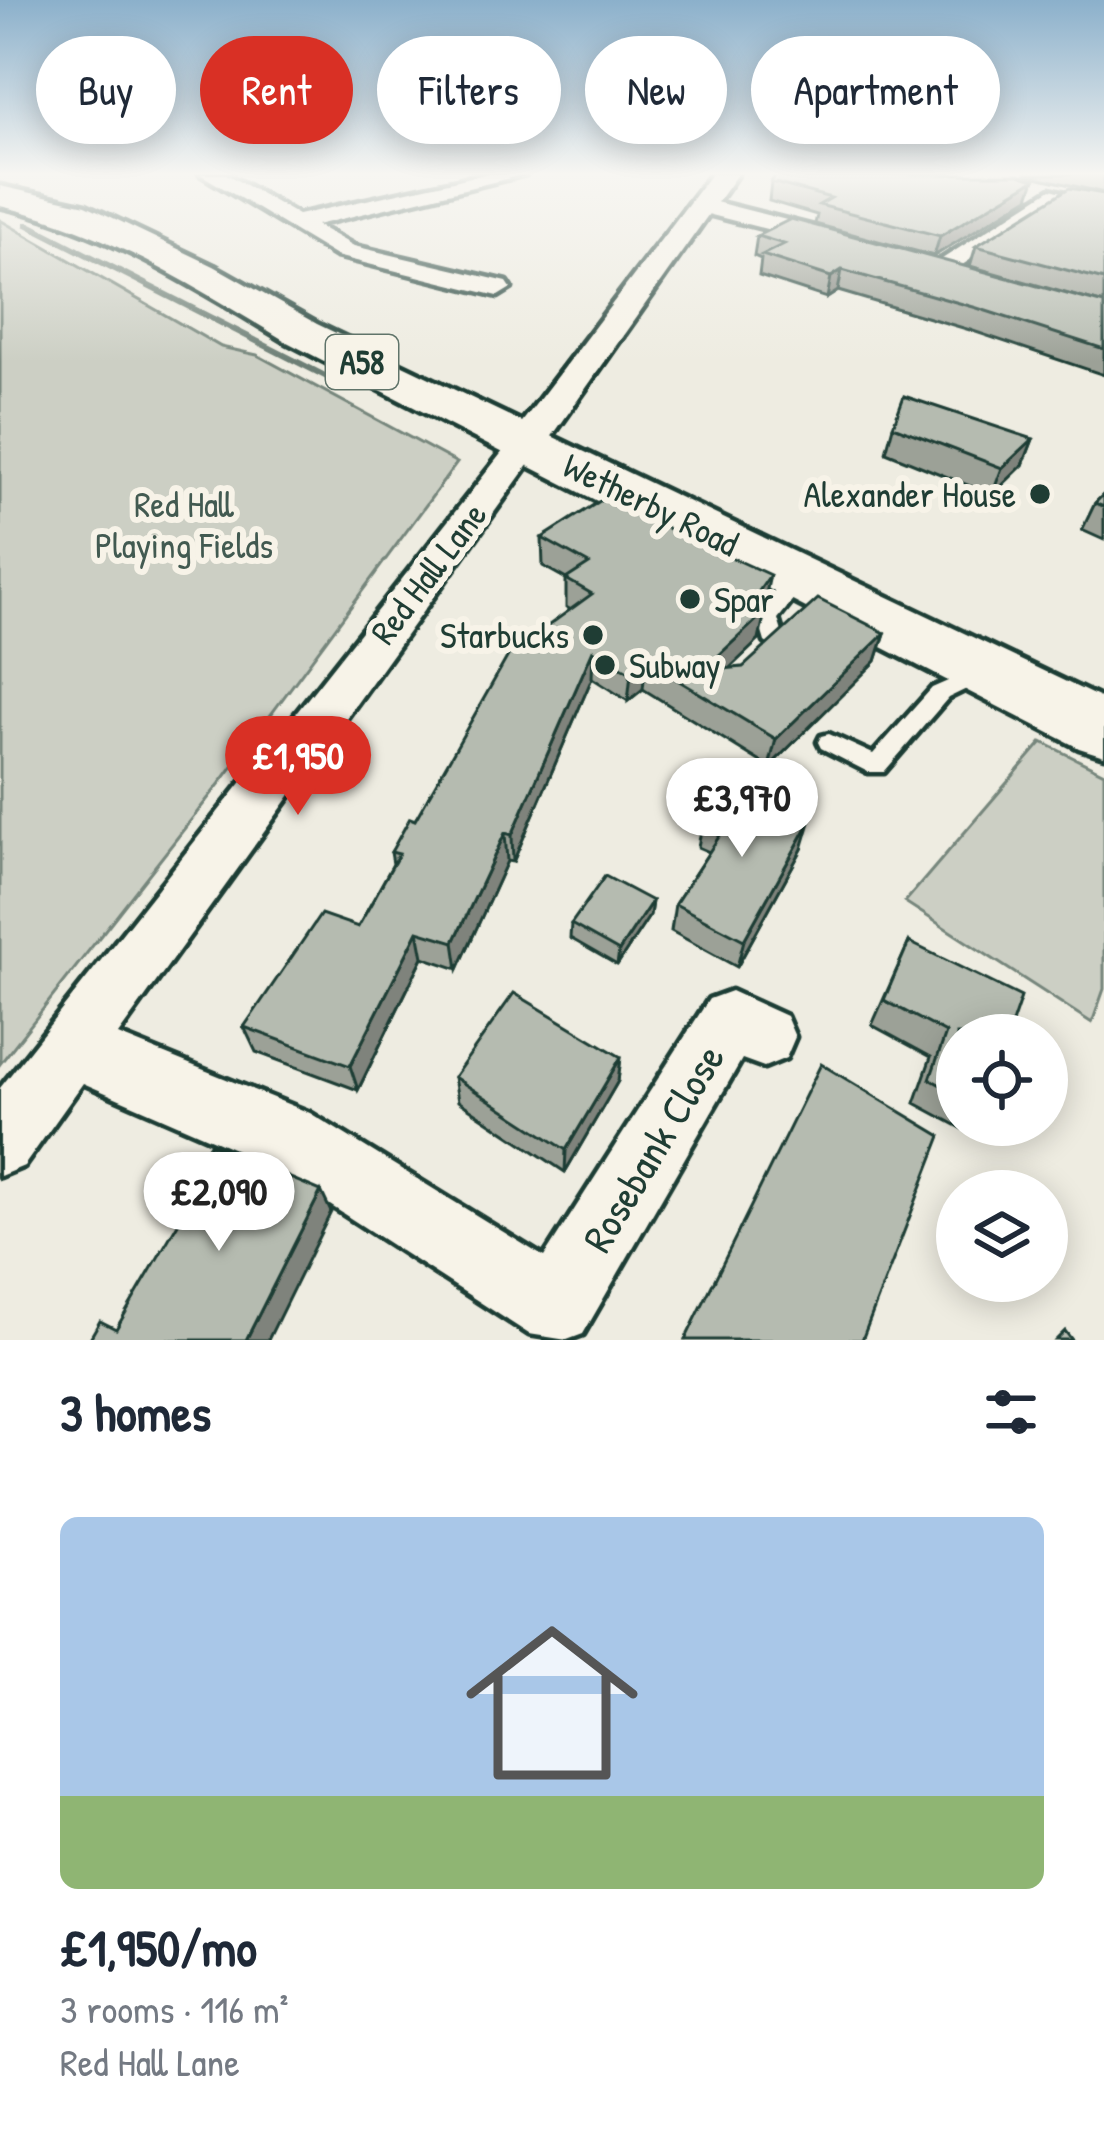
<!DOCTYPE html>
<html lang="en">
<head>
<meta charset="utf-8">
<style>
  body { margin:0; font-family:"Patrick Hand",sans-serif; background:#f6f6f7; color:#1f2937; height:100vh; display:flex; flex-direction:column; font-size:45px; white-space:nowrap }
  * { box-sizing:border-box; margin:0 }
  p { font-size:39px; color:#747a83 }
  .icon { flex:none; width:66px; height:66px; fill:none; stroke:currentColor; stroke-width:2; stroke-linecap:round; stroke-linejoin:round }
  .map { position:relative; height:1340px; overflow:hidden }
  .sheet { display:flex; flex-direction:column; background:#fff; flex:1 }
  .sheet>* { flex:none }
  .hud { position:absolute; left:36px; top:36px; width:1032px; height:108px; display:flex; gap:24px }
  .tools { position:absolute; left:936px; top:1014px; display:grid; gap:24px }
  .tools a { display:grid; place-items:center; width:132px; height:132px; border-radius:50%; background:#fff; box-shadow:0 6px 30px #0003; font-size:60px }
  .price { position:absolute; translate:-50% -102px; padding:0 27px; border-radius:42px; background:#fff; color:#222; font-size:39px; line-height:78px; filter:drop-shadow(0 3px 6px #0008) }
  .price::after { content:''; position:absolute; left:50%; top:72px; width:36px; height:27px; margin-left:-18px; background:inherit; clip-path:polygon(0 0,100% 0,50% 100%) }
  .price.selected { background:#d93025; color:#fff }
  ul { padding:0; list-style:none }
  li { display:grid; align-content:center; gap:24px; height:636px; padding:0 60px }
  li+li { border-top:3px solid #e0e1e3 }
  li span { display:grid; place-items:center; height:372px; border-radius:18px; color:#555 }
  li>.icon { margin-inline-start:auto }
  span .icon { width:216px; height:216px; fill:#fffc; stroke-width:1 }
  li b { font-size:51px }
  h2 { display:flex; justify-content:space-between; align-items:center; height:144px; padding:0 60px; font-size:51px }
  .chip { padding:0 42px; border-radius:54px; background:#fff; box-shadow:0 6px 30px #0003; font-size:42px; line-height:108px }
  .chip.selected { background:#d93025; color:#fff }
  .map>svg:first-child { display:block }
</style>
</head>
<body>
<div class="map">
<svg width="1104" height="1340" viewBox="0 0 1104 1340">
  <rect width="100%" height="100%" fill="#eeece1"/>
  <filter id="ink" filterUnits="userSpaceOnUse"><feTurbulence type="fractalNoise" baseFrequency=".00833" numOctaves="2"/><feDisplacementMap in="SourceGraphic" scale="24" xChannelSelector="R" yChannelSelector="G"/><feConvolveMatrix kernelMatrix="1 2 1 2 8 2 1 2 1" color-interpolation-filters="sRGB"/></filter>
  <g filter="url(#ink)">
    <path fill="#cccfc4" stroke="#76867c" stroke-width="3" d="M0 220 221 347 257 355 457 463 224 778 0 1064Z
      M1042 742 1104 773V989L1092 1023 905 902Z"/>
    <g fill="none" stroke-linecap="round" stroke-linejoin="round">
      <path fill="#6c7e74" fill-rule="evenodd" d="M24 222H30L357 389 348 391 24 226Z"/>
      <defs>
        <path id="service" d="M782 566 791 572 794 599 778 619 785 642 775 649 765 642 758 618 774 598 773 572Z
          M980 667 991 674 987 679 948 698 884 772H868L821 748 818 742 821 736 829 734 873 754 932 688Z"/>
        <path id="minor" d="M200 174H226L298 215 485 174H526L316 225 354 246 507 282 511 288 498 296 336 256Z
          M1051 189 1070 194 947 275 938 278 925 270Z
          M700 198 846 235 849 240 837 247 692 210 689 205Z
          M527 433 544 443 118 1035 310 1113 544 1257 709 999 731 991 786 1016 795 1037 786 1058 764 1067 742 1059 583 1334 567 1340 529 1334 262 1161 83 1083 24 1166 0 1176V1088L515 436Z"/>
        <path id="tertiary" d="M711 174H737L541 452H513L507 443 513 434Z"/>
        <path id="primary" d="M0 186 86 205 214 266 317 324 1104 700V756L1079 748 287 342C195 287 105 229 0 206Z"/>
      </defs>
      <use href="#service" stroke="#1f3d34" stroke-width="9"/>
      <use href="#minor" stroke="#1f3d34" stroke-width="9"/>
      <use href="#tertiary" stroke="#1f3d34" stroke-width="9"/>
      <use href="#primary" stroke="#1f3d34" stroke-width="9"/>
      <use href="#service" fill="#f7f3e8" fill-rule="evenodd"/>
      <use href="#minor" fill="#f7f3e8" fill-rule="evenodd"/>
      <use href="#tertiary" fill="#f7f3e8" fill-rule="evenodd"/>
      <use href="#primary" fill="#f7f3e8" fill-rule="evenodd"/>
    </g>
    <path fill="#9ca197" stroke="#1f3d34" stroke-width="3" d="M1024 174H1104V193Z
      M771 182 1029 197 934 256 815 224 817 215 769 201Z
      M1104 194V304L970 266 976 246Z
      M757 236 1104 304V375L970 330 838 291 827 298 759 276 761 259 754 256Z
      M893 426 1033 439 1023 465 992 495 886 452Z
      M1104 494V540L1082 530 1095 503Z
      M542 538 764 603 759 640 729 668 743 667 885 633 876 661 769 767 643 689 628 701 592 678 513 862 507 861 458 969 423 957 358 1090 256 1052 244 1027 358 927 393 864 391 852 571 610 566 607V579L543 566Z
      M703 819 802 849 737 967 671 931 675 904 709 852 698 847Z
      M652 901 650 915 617 965 570 938 571 924Z
      M909 942 957 1035V1125H971L967 1131 915 1103 931 1057 872 1025Z
      M621 1057 618 1081 565 1172 458 1101 454 1077Z"/>
    <path fill="#7f837b" stroke="#1f3d34" stroke-width="3" d="M1035 179 1029 197 934 256 940 236Z
      M842 270 838 291 827 298 831 277Z
      M1033 439 1023 465 992 495 1002 468Z
      M770 575 764 603 754 619 759 591Z
      M765 612 759 640 712 685 717 657Z
      M885 633 876 661 769 767 776 739Z
      M593 650 592 678 513 862 512 835Z
      M646 661 643 689 628 701 631 673Z
      M810 822 802 849 737 967 744 940Z
      M505 833 507 861 458 969 454 942Z
      M652 901 650 915 617 965 619 951Z
      M418 931 423 957 358 1090 350 1066Z
      M621 1057 618 1081 565 1172 566 1150Z
      M321 1191 331 1212 268 1340H246Z"/>
    <path fill="#b5bbb0" stroke="#1f3d34" stroke-width="3" d="M776 174H1019L1035 179 940 236 819 205 831 198 771 182Z
      M1069 188 1104 194V280L976 246Z
      M791 219 1104 304V349L977 308 842 270 831 277 762 255 784 244 757 236Z
      M904 396 1033 439 1002 468 893 426Z
      M1104 494V507L1095 503Z
      M603 499 770 575 759 591 765 612 717 657 724 669 743 667 818 599 885 633 776 739 646 661 631 673 593 650 512 835 505 833 454 942 418 931 350 1066 244 1027 321 914 358 927 399 854 391 852 410 818 415 820 509 654 592 594 566 579 589 564 542 538Z
      M726 782 810 822 744 940 675 904 724 829 703 819Z
      M605 876 652 901 619 951 571 924Z
      M909 942 1021 997 1008 1035H957V1094L930 1079 946 1033 884 1000Z
      M514 993 621 1057 566 1150 454 1077Z
      M821 1064 941 1136 862 1340H685Z
      M210 1144 321 1191 246 1340H89L100 1321 116 1329 187 1208 174 1202Z
      M1065 1331 1072 1340H1056Z"/>
  </g>
  <linearGradient id="sky" x2="0" y2="1"><stop stop-color="#8bb0cb"/><stop offset="0.48" stop-color="#f7f6f2"/><stop offset="1" stop-color="#f7f6f2" stop-opacity="0"/></linearGradient>
  <rect width="1104" height="362" fill="url(#sky)"/>
  <g fill="#1f3d34" stroke="#f7f3e8" stroke-width="4.5">
    <circle cx="1040" cy="494" r="12"/>
    <circle cx="690" cy="599" r="12"/>
    <circle cx="593" cy="635" r="12"/>
    <circle cx="605" cy="665" r="12"/>
  </g>
  <g text-anchor="middle" stroke-width="12" stroke-linejoin="round" paint-order="stroke">
    <rect fill="#f7f3e8" stroke="#60746a" stroke-width="3" x="326" y="335" width="72" height="54" rx="9"/>
    <g font-size="33" font-weight="bold" fill="#1f3d34">
      <text x="362" y="374">A58</text>
    </g>
    <g font-size="36" fill="#1f3d34" stroke="#f7f3e8" text-anchor="end">
      <text x="1016" y="507">Alexander House</text>
      <text x="714" y="612" text-anchor="start">Spar</text>
      <text x="569" y="648">Starbucks</text>
      <text x="629" y="678" text-anchor="start">Subway</text>
    </g>
    <g font-size="36" fill="#425a51" stroke="#f7f3e8">
      <text x="184" y="517">Red Hall<tspan x="184" dy="41">Playing Fields</tspan></text>
    </g>
    <g font-size="36" fill="#1f3d34" stroke="#f7f3e8">
      <text transform="translate(651 504) rotate(26)" y="13">Wetherby Road</text>
      <text transform="translate(428 573) rotate(-53)" y="13">Red Hall Lane</text>
    </g>
    <g font-size="42" fill="#1f3d34" stroke="#f7f3e8">
      <text transform="translate(653 1148) rotate(-59)" y="15">Rosebank Close</text>
    </g>
  </g>
</svg>
<div class="tools">
<a><svg class="icon" aria-label="locate" viewBox="0 0 24 24"><circle cx="12" cy="12" r="6"/><path d="M12 2v4M12 18v4M2 12h4M18 12h4"/></svg></a>
<a><svg class="icon" aria-label="layers" viewBox="0 0 24 24"><path d="M12 4l9 5-9 5-9-5zM3 14l9 5 9-5"/></svg></a>
</div>
<b class="price selected" style="left:298px;top:818px">£1,950</b>
<b class="price" style="left:742px;top:860px">£3,970</b>
<b class="price" style="left:219px;top:1254px">£2,090</b>
<div class="hud">
<a class="chip">Buy</a>
<a class="chip selected">Rent</a>
<a class="chip">Filters</a>
<a class="chip">New</a>
<a class="chip">Apartment</a>
</div>
</div>
<section class="sheet">
<h2>3 homes<svg class="icon" aria-label="filters" viewBox="0 0 24 24"><path d="M4 7h16M4 17h16"/><circle cx="9" cy="7" r="2"/><circle cx="15" cy="17" r="2"/></svg></h2>
<ul>
<li><span style="background:linear-gradient(#a9c7e8 75%,#8fb573 0)"><svg class="icon" aria-label="home" viewBox="0 0 24 24"><path d="M3 11l9-7 9 7M6 9v11h12V9"/></svg></span><div><b>£1,950/mo</b><p>3 rooms · 116 m²</p><p>Red Hall Lane</p></div></li>
</ul>
</section>
</body>
</html>
